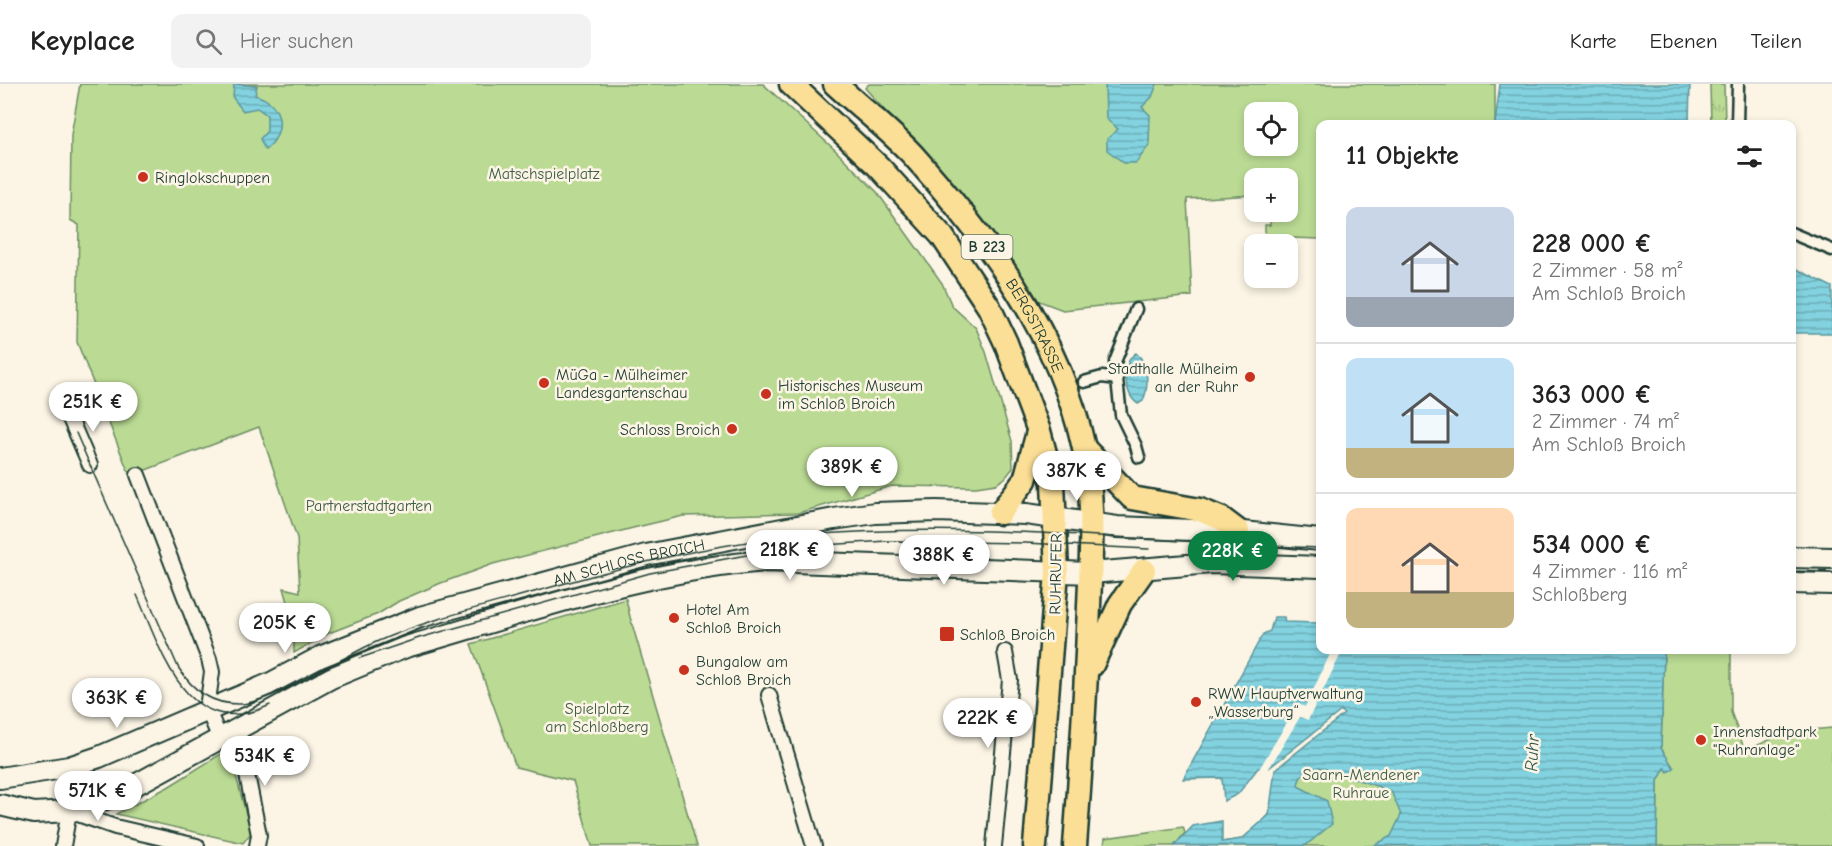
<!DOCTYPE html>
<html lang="de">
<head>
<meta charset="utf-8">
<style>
  body { margin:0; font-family:"Comic Neue",sans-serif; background:#f2f2f2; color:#222; height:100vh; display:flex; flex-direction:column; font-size:22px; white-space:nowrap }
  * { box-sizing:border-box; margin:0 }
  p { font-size:20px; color:#767676 }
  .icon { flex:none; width:33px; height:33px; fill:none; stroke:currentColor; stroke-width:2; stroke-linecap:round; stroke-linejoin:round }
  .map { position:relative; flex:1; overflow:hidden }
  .side { position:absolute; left:1316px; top:36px; width:480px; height:534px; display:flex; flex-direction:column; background:#fff; border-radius:12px; box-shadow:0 3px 9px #0003 }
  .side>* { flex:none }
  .buttons { position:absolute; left:1244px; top:18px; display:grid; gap:12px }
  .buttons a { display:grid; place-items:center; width:54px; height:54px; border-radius:12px; background:#fff; box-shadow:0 3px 9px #0003; font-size:30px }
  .price { position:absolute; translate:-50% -51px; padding:0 14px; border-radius:21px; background:#fff; color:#222; font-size:20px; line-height:39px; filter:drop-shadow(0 2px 3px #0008) }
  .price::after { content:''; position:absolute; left:50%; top:36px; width:18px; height:14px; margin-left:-9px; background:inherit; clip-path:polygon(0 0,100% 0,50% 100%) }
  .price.on { background:#0b8043; color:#fff }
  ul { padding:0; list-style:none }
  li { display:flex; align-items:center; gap:18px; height:150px; padding:0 30px }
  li+li { border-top:2px solid #e0e0e0 }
  li span { display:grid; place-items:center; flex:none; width:168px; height:120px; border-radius:12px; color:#555 }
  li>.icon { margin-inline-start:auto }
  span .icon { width:72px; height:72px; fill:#fffc; stroke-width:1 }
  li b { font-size:26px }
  h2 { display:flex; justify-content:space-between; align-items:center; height:72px; padding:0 30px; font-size:26px }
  header { display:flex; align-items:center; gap:36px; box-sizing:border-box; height:84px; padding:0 30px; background:#fff; border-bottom:2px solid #e0e0e0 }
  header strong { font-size:28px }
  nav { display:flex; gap:33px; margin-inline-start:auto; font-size:21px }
  .search { width:420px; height:54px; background:#f2f2f2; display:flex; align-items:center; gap:15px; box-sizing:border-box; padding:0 21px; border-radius:12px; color:#767676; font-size:22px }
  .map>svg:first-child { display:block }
</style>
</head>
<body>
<header>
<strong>Keyplace</strong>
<div class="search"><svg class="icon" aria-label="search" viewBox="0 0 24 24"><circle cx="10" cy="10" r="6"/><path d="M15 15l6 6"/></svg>Hier suchen</div>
<nav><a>Karte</a><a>Ebenen</a><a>Teilen</a></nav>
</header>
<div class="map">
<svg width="1832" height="762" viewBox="0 0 1832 762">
  <defs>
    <pattern id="grass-tufts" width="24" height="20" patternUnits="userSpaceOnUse" patternTransform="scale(1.5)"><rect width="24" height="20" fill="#bbdb94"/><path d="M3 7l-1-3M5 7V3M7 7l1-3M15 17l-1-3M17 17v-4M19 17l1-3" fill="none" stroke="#a0bd80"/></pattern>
    <pattern id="water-rules" width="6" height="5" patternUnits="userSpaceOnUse" patternTransform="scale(1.5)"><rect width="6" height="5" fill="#83d2e0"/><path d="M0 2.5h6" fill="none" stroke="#6bacb6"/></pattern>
  </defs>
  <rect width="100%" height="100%" fill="#fcf5e5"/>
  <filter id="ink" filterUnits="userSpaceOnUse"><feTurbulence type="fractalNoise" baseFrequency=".0167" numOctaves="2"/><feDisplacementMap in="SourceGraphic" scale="12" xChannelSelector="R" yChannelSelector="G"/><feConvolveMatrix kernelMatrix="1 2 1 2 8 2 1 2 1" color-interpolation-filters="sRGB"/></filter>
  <g filter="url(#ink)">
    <path fill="url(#grass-tufts)" stroke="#6d8c64" stroke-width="1.5" d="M1710 0H1724L1725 40H1711Z"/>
    <path fill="#bbdb94" stroke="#6d8c64" stroke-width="1.5" fill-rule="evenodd" d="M80 0H763L834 65 877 108 942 199 952 222 976 244 986 268 1012 357 1013 384 1005 394 996 400 976 403 892 402 798 429 683 432 633 444 493 480 441 499 399 517 378 530 329 549 294 569V539L284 504 300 508 297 454 259 343 130 392 77 258 79 141 70 136 71 51Z
      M869 0H1495V40H1320V155L1291 154V158H1265V141H1270V128H1287V94H1254V111L1187 115 1192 212 1063 226 1039 217 988 144 865 4ZM1254 28H1287V62H1254Z
      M626 515 630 533 697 762H592L573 697 516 683 471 560Z
      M1664 566H1731V628L1745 667 1787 648 1832 644V762H1657L1658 697 1665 683 1673 684 1661 664Z
      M1354 625 1424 762H1218L1222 758 1242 755 1261 740 1277 721V684Z
      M229 665 251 749 243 759 116 730 168 703Z
      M1183 743 1185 749 1174 762H1104L1105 754Z"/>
    <path fill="url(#water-rules)" stroke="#5b969b" stroke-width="1.5" d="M234 0 257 2 255 11C284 19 287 49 265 66L260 55 267 47V31L257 24 243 27 233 14Z
      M1105 0H1157L1152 13 1142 23 1150 31 1149 61 1136 79H1124L1107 66V55L1118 45 1106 35Z
      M1500 0H1690L1689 40H1495Z
      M1791 182 1832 203V249H1791Z
      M1136 269C1149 279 1149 303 1143 317L1138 320C1123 310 1121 278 1136 269Z
      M1274 533H1284L1285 538 1318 539 1320 535V566H1664L1661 664 1674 684 1668 688 1665 684 1658 697 1657 762H1373L1391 752 1401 731 1391 707 1320 683C1309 685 1299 690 1298 702L1327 717 1332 740 1305 762H1174L1193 742 1222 737V758L1242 755 1269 731 1275 686 1344 630 1341 627 1269 684H1258L1238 710 1224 717 1222 694 1183 695 1263 550 1270 547Z"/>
    <path fill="#fcf5e5" d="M1332 566H1343L1308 636 1300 633 1268 686 1259 687 1255 692 1298 620 1305 623Z"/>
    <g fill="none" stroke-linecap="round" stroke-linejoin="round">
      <defs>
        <path id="pedestrian" d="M1737 40 1738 0
          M1791 149 1832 166
          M1136 225 1115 278 1121 331 1136 362 1139 373
          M1084 298 1102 293 1117 295"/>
        <path id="minor" d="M68 330 90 381
          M138 391 209 575 212 588 207 624 220 655
          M769 611 814 762
          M238 645 259 751 257 762
          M69 727 115 743 197 762
          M63 762 69 727V683
          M994 762 1010 596 1005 568"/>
        <g id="secondary">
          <path d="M1791 473 1832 474"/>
          <path d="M1791 499 1832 500"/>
          <path id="s1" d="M0 694 69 683 99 673 269 600 320 573 420 533 646 471 834 435 875 429 936 427 1026 430 1117 443 1243 448 1320 456"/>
          <path d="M0 721 34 729 69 727 115 712 331 594 406 563C523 530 644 486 766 477L1091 489 1211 479 1320 483"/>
        </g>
        <g id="primary">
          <path d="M791 0 879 83 942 152 989 223 1006 259 1039 347 1053 399 1057 488 1035 762"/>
          <path id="s2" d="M835 0C860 23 888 45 912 70 988 155 1059 251 1084 364 1095 416 1091 470 1089 522 1086 602 1081 682 1075 762"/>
          <path d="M1084 364 1132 414 1200 426 1222 435 1238 447"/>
          <path d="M1000 429 1025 396 1038 348"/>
          <path d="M1092 581 1120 520 1144 486"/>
        </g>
      </defs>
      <use href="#pedestrian" stroke="#1f3d34" stroke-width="15"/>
      <use href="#minor" stroke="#1f3d34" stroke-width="18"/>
      <use href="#secondary" stroke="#1f3d34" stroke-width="24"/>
      <use href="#primary" stroke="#1f3d34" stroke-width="27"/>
      <use href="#pedestrian" stroke="#fcf5e5" stroke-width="10"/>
      <use href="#minor" stroke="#fcf5e5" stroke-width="14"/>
      <use href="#secondary" stroke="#fcf5e5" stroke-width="20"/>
      <use href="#primary" stroke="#fbdf96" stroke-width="22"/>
      <path stroke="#1f3d34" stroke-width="1.5" d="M76 349 178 583C192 606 213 621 241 620 273 618 342 573 376 558 429 535 485 522 541 506 629 481 717 458 808 451 979 437 1150 458 1320 464
        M1791 487 1832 488
        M137 511C162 568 187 661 270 621
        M360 574 419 554 650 489 752 470 808 462 887 457 1025 459 1149 465"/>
    </g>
  </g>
  <g fill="#c8321e" stroke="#fcf5e5" stroke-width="2">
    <circle cx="143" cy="93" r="6"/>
    <circle cx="1250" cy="293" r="6"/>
    <circle cx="544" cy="299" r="6"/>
    <circle cx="766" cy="310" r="6"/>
    <circle cx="732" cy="345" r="6"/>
    <circle cx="674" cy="534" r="6"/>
    <rect x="939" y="542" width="16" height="16" rx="3"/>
    <circle cx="684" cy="586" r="6"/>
    <circle cx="1196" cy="618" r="6"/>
    <circle cx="1701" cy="656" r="6"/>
  </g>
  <g text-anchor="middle" stroke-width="5" stroke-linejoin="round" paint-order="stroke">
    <rect fill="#fcf5e5" stroke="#617469" stroke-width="1.5" x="961.5" y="151" width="51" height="24" rx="4.5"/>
    <g font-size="15" font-weight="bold" fill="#1f3d34">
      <text x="987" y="168">B 223</text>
    </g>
    <g font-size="16" fill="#3e5d47" stroke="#fcf5e5">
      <text x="544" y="95">Matschspielplatz</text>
      <text x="369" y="427">Partnerstadtgarten</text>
      <text x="597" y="630">Spielplatz<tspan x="597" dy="18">am Schloßberg</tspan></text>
      <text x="1361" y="696">Saarn-Mendener<tspan x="1361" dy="18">Ruhraue</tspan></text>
    </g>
    <g font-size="16" fill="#1f3d34" stroke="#fcf5e5" text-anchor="start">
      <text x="155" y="99">Ringlokschuppen</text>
      <text x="1238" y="290" text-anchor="end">Stadthalle Mülheim<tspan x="1238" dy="18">an der Ruhr</tspan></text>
      <text x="556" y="296">MüGa - Mülheimer<tspan x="556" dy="18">Landesgartenschau</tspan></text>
      <text x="778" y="307">Historisches Museum<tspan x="778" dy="18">im Schloß Broich</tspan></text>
      <text x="720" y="351" text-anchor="end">Schloss Broich</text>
      <text x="686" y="531">Hotel Am<tspan x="686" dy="18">Schloß Broich</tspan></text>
      <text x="960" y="556">Schloß Broich</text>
      <text x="696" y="583">Bungalow am<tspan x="696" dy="18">Schloß Broich</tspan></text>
      <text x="1208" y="615">RWW Hauptverwaltung<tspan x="1208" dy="18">„Wasserburg“</tspan></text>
      <text x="1713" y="653">Innenstadtpark<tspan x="1713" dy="18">"Ruhranlage"</tspan></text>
    </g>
    <g font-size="16" fill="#1f3d34" stroke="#fcf5e5">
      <text dy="6" stroke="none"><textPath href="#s2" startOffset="316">BERGSTRASSE</textPath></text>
      <text dy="6" stroke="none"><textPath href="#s1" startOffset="668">AM SCHLOSS BROICH</textPath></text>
      <text transform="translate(1055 490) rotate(-89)" y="6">RUHRUFER</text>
    </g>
    <g font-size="18" font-style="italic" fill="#335b56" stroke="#fcf5e5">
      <text transform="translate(1532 669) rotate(-87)" y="6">Ruhr</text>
    </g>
  </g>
</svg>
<div class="buttons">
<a><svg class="icon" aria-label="locate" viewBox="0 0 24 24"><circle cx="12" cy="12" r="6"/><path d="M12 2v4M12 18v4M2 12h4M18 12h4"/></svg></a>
<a>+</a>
<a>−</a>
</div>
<b class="price" style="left:93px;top:349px">251K €</b>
<b class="price" style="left:852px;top:414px">389K €</b>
<b class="price" style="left:1077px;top:418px">387K €</b>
<b class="price" style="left:790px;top:497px">218K €</b>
<b class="price on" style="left:1233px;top:498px">228K €</b>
<b class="price" style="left:944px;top:502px">388K €</b>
<b class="price" style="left:285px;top:570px">205K €</b>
<b class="price" style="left:117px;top:645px">363K €</b>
<b class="price" style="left:988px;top:665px">222K €</b>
<b class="price" style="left:265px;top:703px">534K €</b>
<b class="price" style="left:98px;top:738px">571K €</b>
<section class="side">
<h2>11 Objekte<svg class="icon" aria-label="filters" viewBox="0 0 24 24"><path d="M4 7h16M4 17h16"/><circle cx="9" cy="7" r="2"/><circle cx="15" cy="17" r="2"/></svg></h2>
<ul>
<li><span style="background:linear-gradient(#c9d6e8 75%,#9aa5b1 0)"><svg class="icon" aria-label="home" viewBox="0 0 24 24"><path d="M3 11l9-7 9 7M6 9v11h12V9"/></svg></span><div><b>228 000 €</b><p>2 Zimmer · 58 m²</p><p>Am Schloß Broich</p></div></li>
<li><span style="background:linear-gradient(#bfe0f5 75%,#c2b280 0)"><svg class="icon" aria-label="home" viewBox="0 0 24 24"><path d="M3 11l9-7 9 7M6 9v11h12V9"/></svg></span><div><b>363 000 €</b><p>2 Zimmer · 74 m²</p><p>Am Schloß Broich</p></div></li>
<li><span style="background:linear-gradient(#ffd9b3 70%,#c2b280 0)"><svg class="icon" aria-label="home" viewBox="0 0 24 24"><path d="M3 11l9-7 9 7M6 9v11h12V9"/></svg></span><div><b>534 000 €</b><p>4 Zimmer · 116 m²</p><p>Schloßberg</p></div></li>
</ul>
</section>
</div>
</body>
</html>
